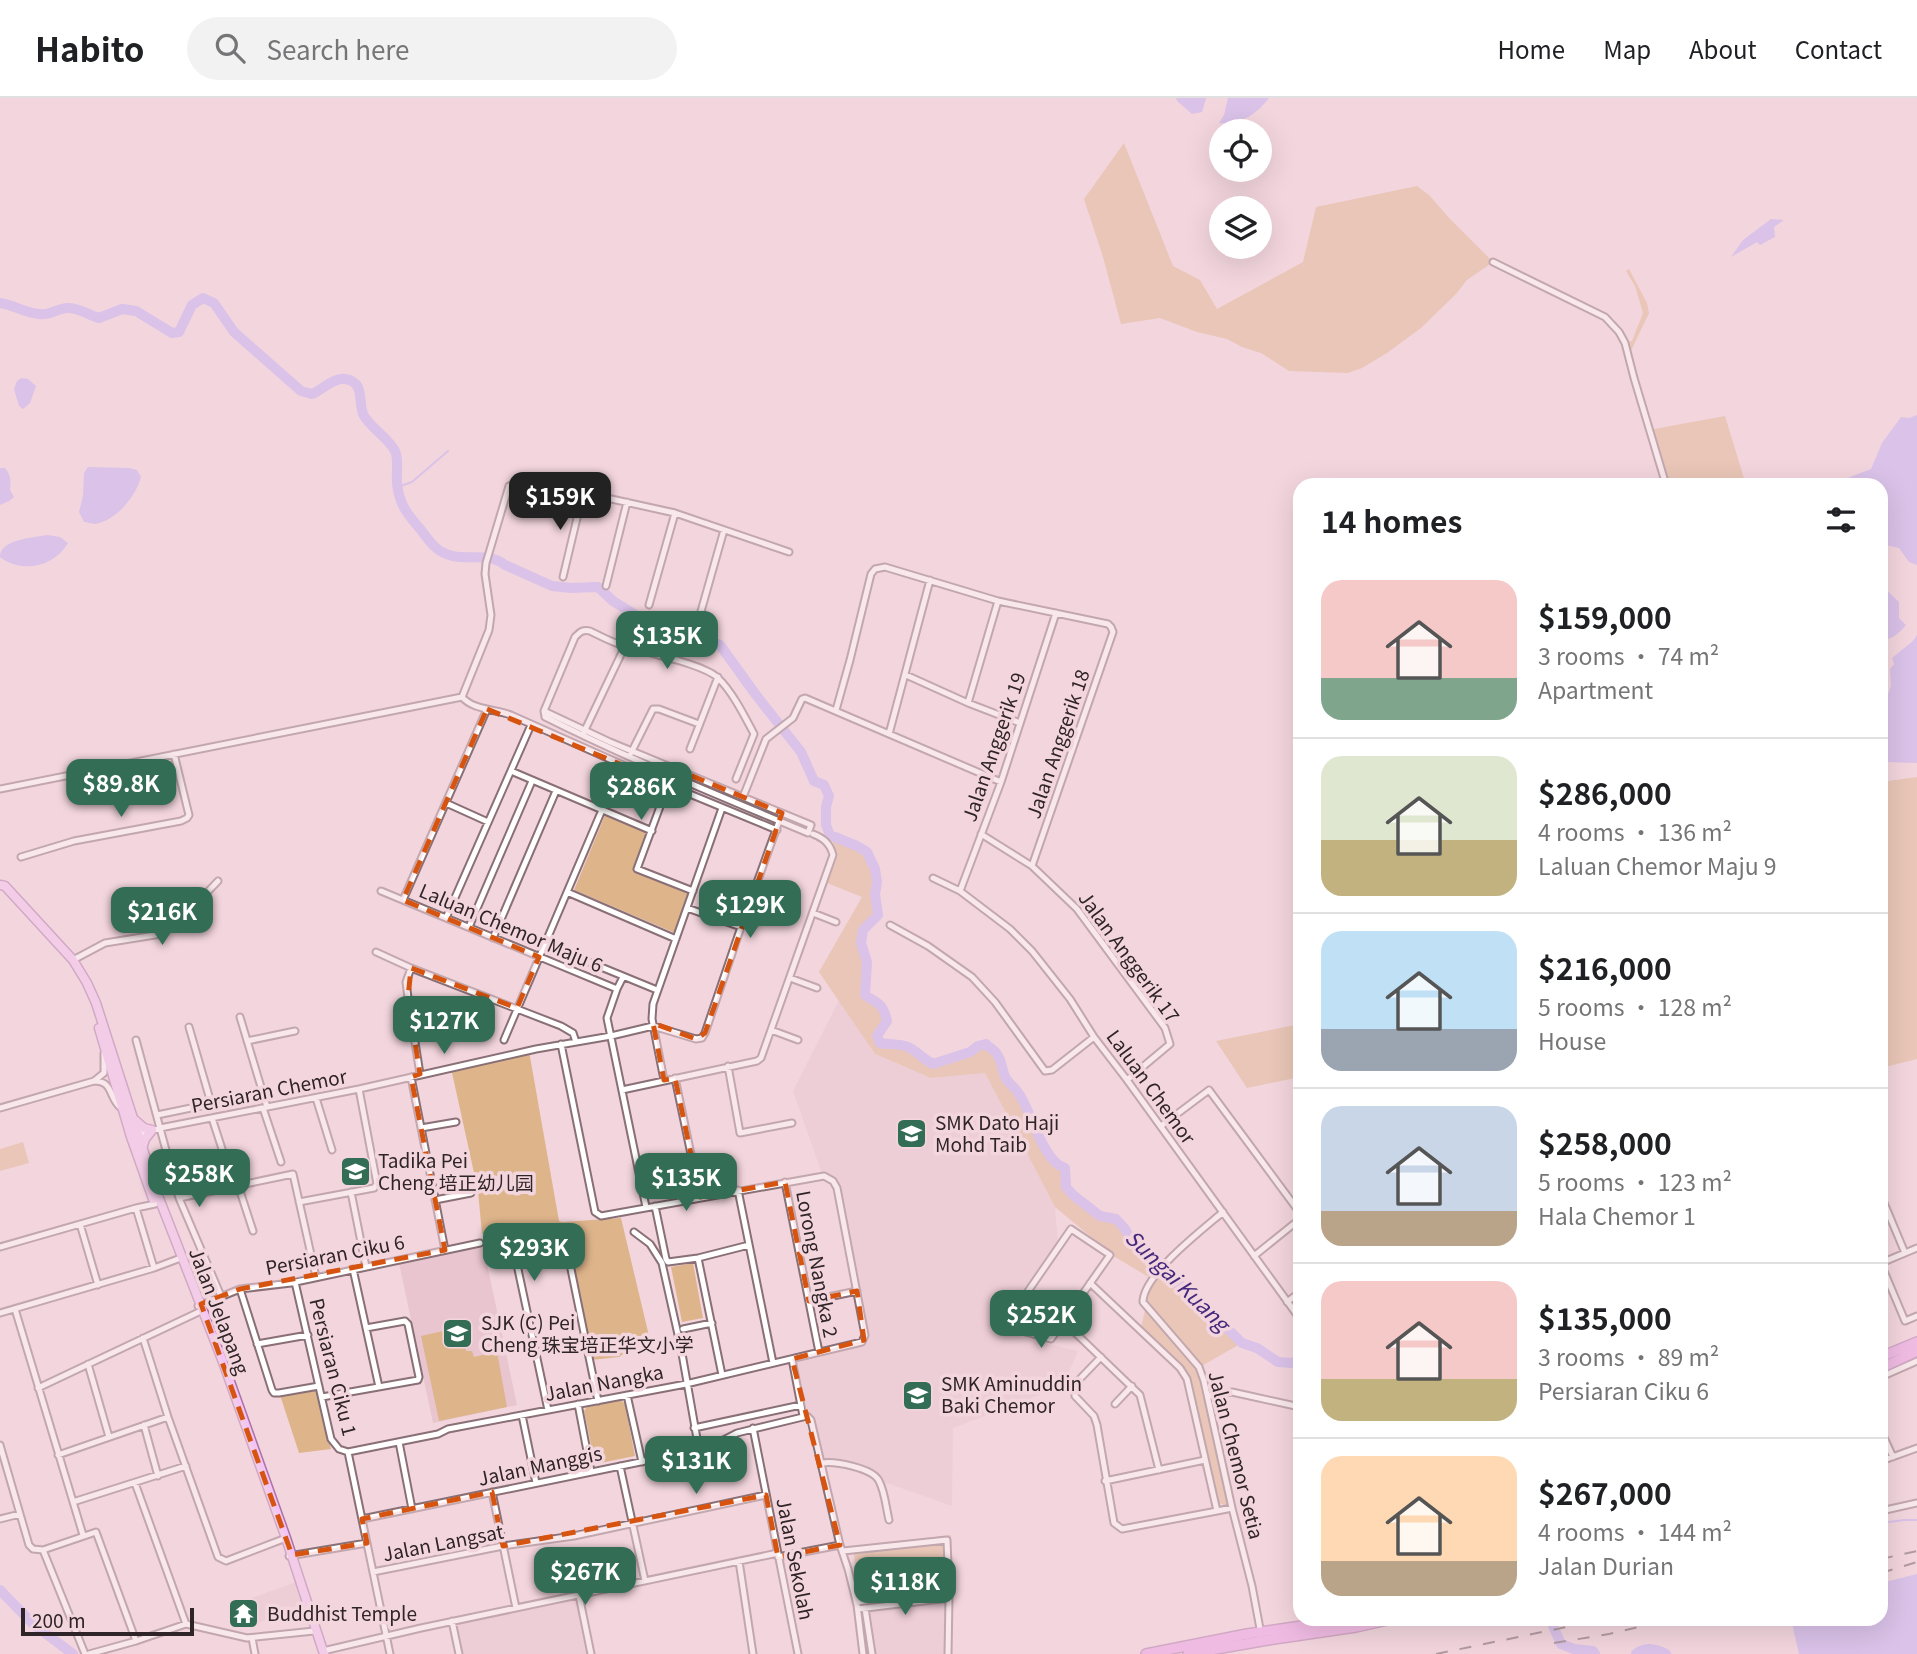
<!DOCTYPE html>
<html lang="en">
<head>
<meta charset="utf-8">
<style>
  body { margin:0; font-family:Georgia,"Noto Sans SC",serif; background:#f2f2f2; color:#202124; height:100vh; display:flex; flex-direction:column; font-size:26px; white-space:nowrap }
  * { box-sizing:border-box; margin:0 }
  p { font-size:23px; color:#757577 }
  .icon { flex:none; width:38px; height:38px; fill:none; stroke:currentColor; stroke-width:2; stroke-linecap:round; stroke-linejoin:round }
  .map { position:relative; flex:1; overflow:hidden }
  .drawer { position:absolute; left:1293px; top:380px; width:595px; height:1148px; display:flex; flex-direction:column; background:#fff; border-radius:21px; box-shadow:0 7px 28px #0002 }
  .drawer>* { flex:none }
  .controls { position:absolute; left:1209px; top:21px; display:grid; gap:14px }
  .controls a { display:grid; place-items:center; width:63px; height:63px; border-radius:50%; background:#fff; box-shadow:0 7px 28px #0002; font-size:35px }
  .scale { position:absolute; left:21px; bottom:18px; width:173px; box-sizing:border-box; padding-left:7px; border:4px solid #2f2427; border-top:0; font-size:19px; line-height:24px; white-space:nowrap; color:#2f2427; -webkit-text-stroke:5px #f3d6dd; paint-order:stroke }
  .price { position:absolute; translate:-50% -60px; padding:0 16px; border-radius:14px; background:#346d55; color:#fff; font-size:23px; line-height:46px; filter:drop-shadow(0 2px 4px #0008) }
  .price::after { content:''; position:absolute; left:50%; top:42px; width:21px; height:16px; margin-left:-10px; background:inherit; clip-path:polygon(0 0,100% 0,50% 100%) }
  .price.selected { background:#222; color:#fff }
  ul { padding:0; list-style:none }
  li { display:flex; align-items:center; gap:21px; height:175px; padding:0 28px }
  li+li { border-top:2px solid #e0e0e0 }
  li span { display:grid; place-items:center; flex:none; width:196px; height:140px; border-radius:21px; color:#555 }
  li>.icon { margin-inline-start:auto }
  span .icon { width:84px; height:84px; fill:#fffc; stroke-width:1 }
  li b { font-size:30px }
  h2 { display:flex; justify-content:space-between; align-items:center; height:84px; padding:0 28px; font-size:30px }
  header { display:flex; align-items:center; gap:42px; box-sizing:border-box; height:98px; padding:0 35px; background:#fff; border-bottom:2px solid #e0e0e0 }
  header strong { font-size:33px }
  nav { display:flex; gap:38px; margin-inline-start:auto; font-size:24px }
  .search { width:490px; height:63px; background:#f2f2f2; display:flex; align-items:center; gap:18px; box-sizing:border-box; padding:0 24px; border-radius:38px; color:#757577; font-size:26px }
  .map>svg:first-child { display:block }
</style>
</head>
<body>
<header>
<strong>Habito</strong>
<div class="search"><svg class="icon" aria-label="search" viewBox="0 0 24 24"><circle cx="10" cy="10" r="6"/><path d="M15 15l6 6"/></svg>Search here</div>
<nav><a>Home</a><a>Map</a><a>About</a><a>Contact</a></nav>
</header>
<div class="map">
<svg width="1917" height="1556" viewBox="0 0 1917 1556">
  <rect width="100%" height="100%" fill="#f3d6dd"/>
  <path fill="#e9c5cf" d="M839 902 875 956 931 980 985 975 1055 1109 1058 1146 997 1233 1078 1253 1063 1288 953 1330 952 1408 819 1361 812 1322 803 1318 792 1261 864 1242 840 1097 823 1079 793 993Z
    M483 1147 517 1307 433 1325 399 1165Z
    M296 1484 303 1506 258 1525 252 1500Z
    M951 1490 950 1556H870L859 1499Z
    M582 1497 594 1556H459L452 1523Z"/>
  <path fill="#deb48b" d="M1124 45 1173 168 1200 182 1217 211 1303 164 1316 109 1417 88 1429 97 1450 121 1493 164 1467 182 1456 196 1421 230 1387 255 1362 270 1348 275 1289 273 1261 255 1242 249 1227 241 1197 234 1160 220 1121 226 1103 159 1084 101Z
    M1629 171 1647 205 1649 215 1629 257 1625 245 1632 243 1643 215 1635 188 1626 173Z
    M1725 318 1746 387H1666L1649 332Z
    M1917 679V961L1881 970V684Z
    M606 715 648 734 635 771 691 794 675 835 574 792Z
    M830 737 857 748 867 754 875 771 877 784 875 796 878 817 863 832 861 845 867 864 865 897C878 906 883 905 887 923L877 938 880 945C889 947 899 945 908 949 918 954 923 961 933 966L970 955 978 948 986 946C990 950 996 953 998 958 1002 963 1002 972 1005 979 1009 986 1015 989 1019 996 1031 1013 1043 1064 1065 1070L1066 1090 1073 1097 1100 1118 1116 1121 1125 1131 1133 1145 1211 1214 1242 1245 1198 1270 1203 1283 1231 1410 1217 1404 1209 1361 1188 1281 1173 1259 1141 1230 1152 1181 1115 1159 1055 1109 985 975 931 980 875 956 819 874 862 799 827 785 838 758Z
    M1300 926V979L1247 990 1216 943Z
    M529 953 559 1123 562 1124 621 1120 649 1238 619 1259 591 1262 563 1125 482 1136 478 1093 451 970Z
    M23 1044 29 1065 0 1073V1051Z
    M693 1165 703 1220 682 1224 671 1169Z
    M461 1229 466 1253H472L474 1259 491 1255 490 1250 496 1248 507 1309 439 1323 421 1238Z
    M316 1292 331 1351 299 1355 280 1297Z
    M621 1302 625 1306 635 1358 595 1366 584 1313 587 1309Z
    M951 1437V1490L859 1499 853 1449Z"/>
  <path fill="#bcabf6" d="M1176 0H1206L1202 14 1192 16 1177 3Z
    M1228 0H1269C1256 17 1240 27 1219 25L1224 17Z
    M1771 121 1784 122 1774 129 1775 139 1760 147 1757 144 1731 159 1743 142Z
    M21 280 28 281 36 288 30 305 23 311 19 308 14 291 17 283Z
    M1917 317V467L1909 464 1899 450 1885 447 1881 435V387H1843L1845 381 1871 371 1882 345 1901 319 1909 320Z
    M88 369 129 370 137 372 141 379C136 398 116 423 95 426 94 426 86 424 84 424L79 414 83 398 84 375Z
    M0 370H5C11 377 11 384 10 392L14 399 9 403 0 407Z
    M47 437 60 439 68 445C54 469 22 476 0 459 0 441 33 440 47 437Z
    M1881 487 1899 504V520L1906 527C1900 534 1892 543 1881 541Z
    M1917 537V665L1886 664 1881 663V599L1888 596 1891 588 1890 571 1894 566 1892 560 1913 543Z
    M1917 1476V1556H1799L1791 1521H1881V1485Z"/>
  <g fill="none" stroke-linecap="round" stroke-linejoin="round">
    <path stroke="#bcabf6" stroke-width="2" d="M398 389 412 384 448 353
      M1881 1425 1904 1422H1917"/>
    <path stroke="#bcabf6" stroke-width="10" d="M0 205C14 207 25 215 39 216 49 218 56 211 67 210 78 209 88 217 99 220L122 211 136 213 172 235 179 234 192 207 203 200 214 205 234 234 301 293 312 296C322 292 334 279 345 281 365 284 358 302 363 316 369 329 388 339 395 353 399 361 396 375 397 385 399 406 407 416 421 432 425 437 429 443 434 448 457 470 484 450 505 467L552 488 571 490 598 489 613 503 647 524 686 543 702 540 720 547 756 597 801 654 814 683 824 687 829 698 826 709V727L830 737 857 748 867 754 875 771 877 784 875 796 878 817 863 832 861 845 867 864 865 897C878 906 883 905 887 923L877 938 880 945C889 947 899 945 908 949 918 954 923 961 933 966L970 954 978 948 986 946C990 950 996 953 998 958 1002 963 1002 972 1005 979 1009 986 1015 989 1019 996 1031 1013 1043 1064 1065 1070L1066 1089 1073 1097 1100 1118 1116 1121 1125 1131 1133 1145 1211 1214 1242 1245 1257 1250 1278 1264 1291 1265 1300 1263
      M0 1492 33 1526 73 1556
      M1550 1521 1561 1546 1574 1551 1593 1553 1595 1556
      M1636 1556C1645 1549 1656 1550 1666 1556"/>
    <defs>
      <path id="street" d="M1493 164 1605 219 1619 234 1625 245 1634 280 1666 387
        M563 479 583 395
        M606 488 627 404
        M649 507 675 415
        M698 524 724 432
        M906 577 968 605 1020 625
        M462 599 489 532 491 517 485 476 486 465 509 388 523 383 534 384 675 415 789 454
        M968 605 998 503
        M836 612 850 562 871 476 875 471 885 469 998 503 1108 526 1111 529 1113 534 1032 768
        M544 613 610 644 811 727 808 735C720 698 631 662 545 619Z
        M544 613 575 539C580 534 583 531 590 533 602 539 613 545 625 548 647 555 704 566 718 580 732 593 745 619 754 636L736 681
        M584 634 625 548
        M889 636 930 482
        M690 651 718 579
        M631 655 653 611H659L699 626
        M511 673 652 733
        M672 676 637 771 693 793
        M0 691 462 599C473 612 495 611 511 617L668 687 777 732
        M743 699 766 641 793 620 802 601 805 600 1001 684
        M446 705 488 724
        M981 736 1032 768 1077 811 1165 930 1170 946 1127 982
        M21 759 74 743 181 723 187 720 189 717 174 656
        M933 780 960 793 1010 831 1032 853 1070 901 1094 939 1127 982 1300 1221
        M381 793 617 891 623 879
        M960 793 1001 684 1056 515
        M567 794 676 841
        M403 802 487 611
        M687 810 741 829
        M813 815 836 824
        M446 820 531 627
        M890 827 928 848 972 879 995 904 1045 973 1052 972 1094 939
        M469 829 532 683
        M493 840 556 693
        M545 846 657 892
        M376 854 411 870 561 928 573 935 576 944
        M73 862 105 845 161 836 178 825 218 783
        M411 870 406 884 408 900 420 976
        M790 880 817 890
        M617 891 607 920 646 1109
        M240 919 267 1009
        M189 929 211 1005
        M771 932 798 942
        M136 942 179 1100 221 1198
        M504 942 602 712
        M247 943 295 933
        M728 968 740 1035 792 1025
        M411 979 445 1152
        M675 980 700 1099
        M664 982 652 921 653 906 722 710
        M94 983C114 983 108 1000 121 1010
        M622 992 757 963 761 960 833 757C830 745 823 740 813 736
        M316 1000 332 1052
        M0 1010 94 983 104 975V955
        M263 1010 281 1064
        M157 1017 264 995
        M212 1020 234 1088
        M1161 1028 1209 992 1300 1115
        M421 1030 456 1024
        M137 1037 160 1030 359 991 536 951 611 938 653 928 696 941 702 940 705 935 741 829 782 715
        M785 1084 819 1254
        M238 1087 253 1133
        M738 1092 773 1265
        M351 1094 366 1169
        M179 1100 293 1076 316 1179
        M1882 1100 1905 1155
        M435 1102 471 1095
        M299 1104 374 1090 377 1086 359 991
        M655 1108 666 1161 668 1164 698 1160 749 1147
        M136 1110 154 1170
        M1223 1114C1202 1132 1143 1177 1143 1204L1199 1269 1204 1283 1232 1410 1252 1488 1261 1536
        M80 1126 98 1187
        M1071 1131 1110 1157 1051 1241 1004 1228Z
        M634 1134 650 1146 662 1165 681 1250 699 1352
        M0 1149 136 1110 155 1106
        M1254 1158 1300 1121
        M698 1160 722 1277
        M1881 1165 1917 1150
        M1881 1166 1905 1223 1917 1218
        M353 1171 379 1289
        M295 1184 331 1341 339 1351 348 1354
        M1090 1185 1180 1270 1187 1281 1217 1413 1232 1410
        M240 1191 272 1292 274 1295H279L319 1288
        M1881 1196 1883 1200
        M809 1203 857 1193
        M1287 1204 1300 1194
        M198 1208 240 1191 291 1185 480 1145
        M15 1211 83 1437
        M0 1215 154 1170 178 1161
        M1063 1223 1140 1297 1159 1372
        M683 1231 712 1225
        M143 1240 168 1319 218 1459 226 1463 286 1440
        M257 1246 308 1237
        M1101 1259 1074 1287 1075 1298 1094 1318 1097 1327 1114 1425 1122 1431 1217 1413
        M792 1261 803 1318
        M88 1266 109 1339
        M1881 1279 1917 1263
        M38 1290 203 1212
        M627 1297 642 1364
        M1208 1298 1232 1294 1300 1309
        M322 1299 418 1282 419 1279 408 1226 405 1223 366 1230
        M578 1306 591 1374
        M1115 1306 1132 1288
        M548 1312 512 1143 557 1133 562 1134 564 1137 598 1303
        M522 1317 536 1385
        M144 1327 158 1378
        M694 1330 801 1307
        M753 1330 798 1556
        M1881 1333 1893 1359
        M399 1344 412 1411
        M0 1347 29 1447 33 1451 43 1452 96 1434 136 1543
        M348 1354 438 1336 448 1331 686 1286 862 1244 865 1237 837 1090 833 1083 824 1078 601 1118 595 1114 561 946
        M348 1354 390 1556
        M58 1357 168 1319
        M1881 1363 1917 1350
        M822 1365C835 1363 873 1370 879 1383 885 1394 886 1410 889 1422
        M620 1368 645 1483
        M1105 1383 1205 1362
        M135 1385 186 1526
        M492 1394 516 1510
        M73 1404 186 1368
        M1881 1413 1917 1405
        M0 1421 20 1416
        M362 1421 699 1352 712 1348 737 1335 807 1318 811 1322 840 1447 848 1471 857 1507 863 1556
        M43 1452 85 1556
        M843 1453 947 1442 949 1493 856 1504
        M289 1458 367 1445
        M778 1459 840 1447
        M739 1463 753 1556
        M373 1474 503 1448 574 1438 766 1397
        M579 1497 591 1556
        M865 1510 872 1556
        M858 1511 949 1500 948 1556
        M452 1523 459 1556
        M252 1540 255 1556
        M323 1553 421 1530 778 1455
        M89 1556 136 1543 186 1526 247 1540 314 1533"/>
      <path id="primary" d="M1 787 5 788 73 862 87 885 96 905 157 1095 223 1264 286 1440 324 1556
        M99 930 131 1039 153 1101
        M135 1022 144 1030 152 1032 145 1041 142 1051"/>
      <path id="highway" d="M1881 1259 1917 1244
        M1881 1270 1917 1253
        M1146 1556 1247 1536 1349 1521
        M1188 1556 1262 1543 1356 1529 1392 1521"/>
    </defs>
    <use href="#street" stroke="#896f76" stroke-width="9"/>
    <use href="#primary" stroke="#aa72a7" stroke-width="11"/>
    <use href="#highway" stroke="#aa72a7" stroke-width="12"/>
    <use href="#street" stroke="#fff" stroke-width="5"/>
    <use href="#primary" stroke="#f4c4f4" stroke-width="8"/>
    <use href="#highway" stroke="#ed9cec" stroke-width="9"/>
    <path stroke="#655559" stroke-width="2" stroke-dasharray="12 12" stroke-linecap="butt" d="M1881 1461 1917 1453
      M1881 1475 1917 1464
      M1554 1545 1609 1536 1672 1521
      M1436 1556 1605 1521"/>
  </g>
  <path d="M0 0H1917V1556H0ZM487 611 668 686 675 671 782 715 705 935 696 941 653 925 664 982 675 980 700 1099 785 1084 809 1203 857 1193 864 1242 792 1261 840 1447 778 1459 766 1397 503 1448 492 1394 362 1421 367 1445 292 1457 201 1206 240 1191 445 1152 411 979 420 976 408 900 411 870 517 910 539 859 403 802Z" fill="#f3d6dd" fill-opacity=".55" fill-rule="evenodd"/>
  <path fill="none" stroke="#d6540f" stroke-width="5" stroke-dasharray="14 9" stroke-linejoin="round" d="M487 611 668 686 675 671 782 715 705 935 696 941 653 925 664 982 675 980 700 1099 785 1084 809 1203 857 1193 864 1242 792 1261 840 1447 778 1459 766 1397 503 1448 492 1394 362 1421 367 1445 292 1457 201 1206 240 1191 445 1152 411 979 420 976 408 900 411 870 517 910 539 859 403 802Z"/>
  <defs>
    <symbol id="school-square" viewBox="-11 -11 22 22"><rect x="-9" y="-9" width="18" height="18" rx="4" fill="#346d55" stroke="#f3d6dd"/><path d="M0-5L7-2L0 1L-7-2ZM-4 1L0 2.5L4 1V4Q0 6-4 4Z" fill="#fff"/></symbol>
    <symbol id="temple-square" viewBox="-11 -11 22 22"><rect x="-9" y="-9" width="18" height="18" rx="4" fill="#346d55" stroke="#f3d6dd"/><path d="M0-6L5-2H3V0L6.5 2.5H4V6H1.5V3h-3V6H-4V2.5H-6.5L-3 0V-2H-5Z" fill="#fff"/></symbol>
  </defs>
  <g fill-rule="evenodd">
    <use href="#school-square" x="894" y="1018" width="35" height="35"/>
    <use href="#school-square" x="338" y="1056" width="35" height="35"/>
    <use href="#school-square" x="440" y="1218" width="35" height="35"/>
    <use href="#school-square" x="900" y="1280" width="35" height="35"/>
    <use href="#temple-square" x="226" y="1498" width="35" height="35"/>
  </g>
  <g text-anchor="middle" stroke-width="7" stroke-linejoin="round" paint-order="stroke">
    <g font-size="19" fill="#2f2427" stroke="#f3d6dd">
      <text transform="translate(1058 646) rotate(-71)" y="7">Jalan Anggerik 18</text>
      <text transform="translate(994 649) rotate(-71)" y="7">Jalan Anggerik 19</text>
      <text transform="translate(511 830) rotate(23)" y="7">Laluan Chemor Maju 6</text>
      <text transform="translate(1129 859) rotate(54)" y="7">Jalan Anggerik 17</text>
      <text transform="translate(1151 989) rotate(54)" y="7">Laluan Chemor</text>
      <text transform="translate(269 993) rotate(-11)" y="7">Persiaran Chemor</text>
      <text transform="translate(335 1157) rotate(-11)" y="7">Persiaran Ciku 6</text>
      <text transform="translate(817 1166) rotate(79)" y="7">Lorong Nangka 2</text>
      <text transform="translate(219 1213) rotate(69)" y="7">Jalan Jelapang</text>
      <text transform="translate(333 1269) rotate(76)" y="7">Persiaran Ciku 1</text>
      <text transform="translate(604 1285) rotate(-11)" y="7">Jalan Nangka</text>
      <text transform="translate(1236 1357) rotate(76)" y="7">Jalan Chemor Setia</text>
      <text transform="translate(540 1368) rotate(-12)" y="7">Jalan Manggis</text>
      <text transform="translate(443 1445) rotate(-11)" y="7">Jalan Langsat</text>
      <text transform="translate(795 1461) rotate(79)" y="7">Jalan Sekolah</text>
    </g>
    <g font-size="19" fill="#2f2427" stroke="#f3d6dd" text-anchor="start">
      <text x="935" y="1032">SMK Dato Haji<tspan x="935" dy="22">Mohd Taib</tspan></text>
      <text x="378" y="1070">Tadika Pei<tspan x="378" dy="22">Cheng 培正幼儿园</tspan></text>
      <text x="481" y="1232">SJK (C) Pei<tspan x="481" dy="22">Cheng 珠宝培正华文小学</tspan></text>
      <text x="941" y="1293">SMK Aminuddin<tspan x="941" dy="22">Baki Chemor</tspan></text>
      <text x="267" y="1523">Buddhist Temple</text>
    </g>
    <g font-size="21" font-style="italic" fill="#46297e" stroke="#f3d6dd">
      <text transform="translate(1177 1183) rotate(44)" y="7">Sungai Kuang</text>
    </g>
  </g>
</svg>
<div class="controls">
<a><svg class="icon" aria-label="locate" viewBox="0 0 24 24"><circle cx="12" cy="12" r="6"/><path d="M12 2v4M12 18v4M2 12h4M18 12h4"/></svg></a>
<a><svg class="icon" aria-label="layers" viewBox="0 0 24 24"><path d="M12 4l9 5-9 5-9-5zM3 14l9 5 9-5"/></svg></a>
</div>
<div class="scale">200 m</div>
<b class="price selected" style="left:560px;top:434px">$159K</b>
<b class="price" style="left:667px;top:573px">$135K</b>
<b class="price" style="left:121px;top:721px">$89.8K</b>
<b class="price" style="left:641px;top:724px">$286K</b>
<b class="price" style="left:750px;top:842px">$129K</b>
<b class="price" style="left:162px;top:849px">$216K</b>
<b class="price" style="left:444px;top:958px">$127K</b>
<b class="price" style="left:199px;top:1111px">$258K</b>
<b class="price" style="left:686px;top:1115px">$135K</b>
<b class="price" style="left:534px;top:1185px">$293K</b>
<b class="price" style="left:1041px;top:1252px">$252K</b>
<b class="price" style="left:696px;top:1398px">$131K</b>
<b class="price" style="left:585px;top:1509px">$267K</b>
<b class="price" style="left:905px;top:1519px">$118K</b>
<section class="drawer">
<h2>14 homes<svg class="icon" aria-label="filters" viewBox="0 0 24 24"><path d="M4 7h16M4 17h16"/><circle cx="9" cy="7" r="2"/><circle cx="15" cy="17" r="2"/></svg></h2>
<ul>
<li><span style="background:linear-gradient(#f6c9c9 70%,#7fa58c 0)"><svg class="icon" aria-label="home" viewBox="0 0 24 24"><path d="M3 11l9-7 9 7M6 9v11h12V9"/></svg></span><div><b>$159,000</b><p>3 rooms · 74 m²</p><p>Apartment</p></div></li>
<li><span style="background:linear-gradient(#dfe7d0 60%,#c2b280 0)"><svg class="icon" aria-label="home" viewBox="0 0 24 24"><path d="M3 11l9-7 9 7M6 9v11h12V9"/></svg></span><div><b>$286,000</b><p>4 rooms · 136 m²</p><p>Laluan Chemor Maju 9</p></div></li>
<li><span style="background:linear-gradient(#bfe0f5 70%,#9aa5b1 0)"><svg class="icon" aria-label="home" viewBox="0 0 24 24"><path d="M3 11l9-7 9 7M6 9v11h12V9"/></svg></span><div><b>$216,000</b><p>5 rooms · 128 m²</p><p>House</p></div></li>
<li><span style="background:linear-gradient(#c9d6e8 75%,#b9a48a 0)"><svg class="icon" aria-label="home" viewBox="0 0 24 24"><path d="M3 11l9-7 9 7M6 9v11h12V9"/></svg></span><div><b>$258,000</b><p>5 rooms · 123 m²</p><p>Hala Chemor 1</p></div></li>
<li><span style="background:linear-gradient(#f6c9c9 70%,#c2b280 0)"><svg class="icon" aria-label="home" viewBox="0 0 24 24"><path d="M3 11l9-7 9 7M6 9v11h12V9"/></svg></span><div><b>$135,000</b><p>3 rooms · 89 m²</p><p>Persiaran Ciku 6</p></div></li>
<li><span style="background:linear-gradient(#ffd9b3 75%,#b9a48a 0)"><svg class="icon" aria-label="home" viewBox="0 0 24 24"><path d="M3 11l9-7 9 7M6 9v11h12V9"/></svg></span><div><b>$267,000</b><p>4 rooms · 144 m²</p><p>Jalan Durian</p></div></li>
</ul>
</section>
</div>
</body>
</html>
